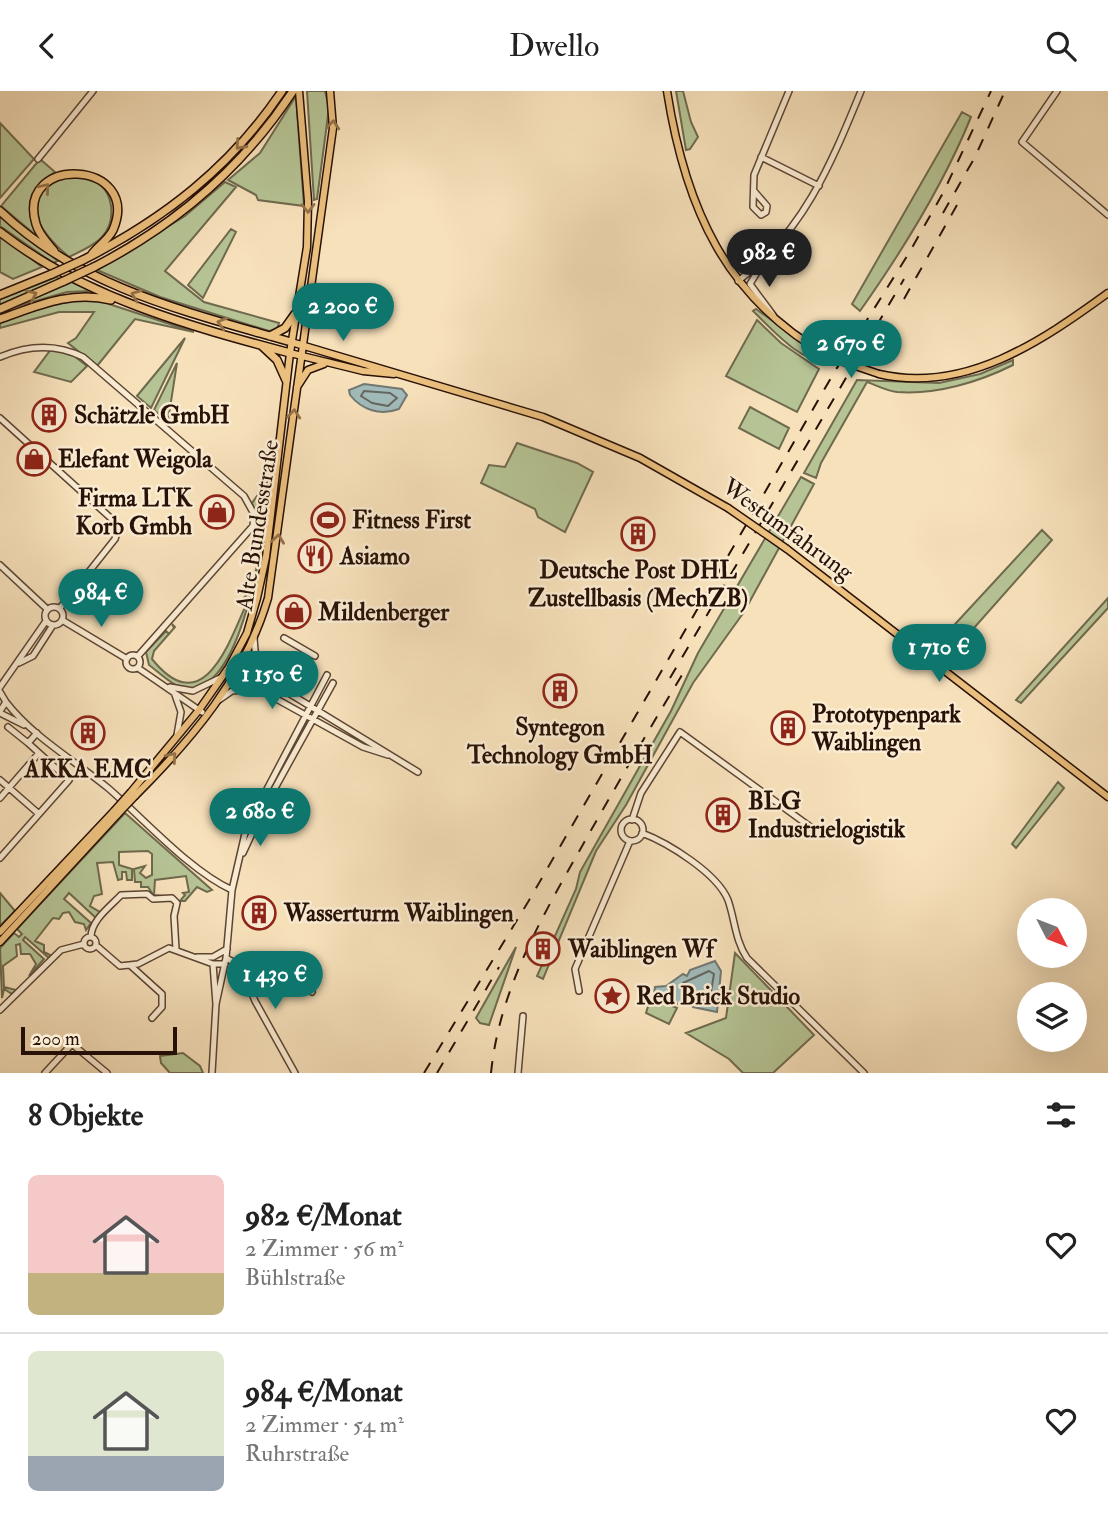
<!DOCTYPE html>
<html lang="de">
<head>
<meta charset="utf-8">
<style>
  body { margin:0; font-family:"IM FELL Double Pica",serif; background:#f2f2f2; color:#222; height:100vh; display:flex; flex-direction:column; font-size:26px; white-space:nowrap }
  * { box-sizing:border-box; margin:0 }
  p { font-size:23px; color:#767676 }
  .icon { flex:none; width:38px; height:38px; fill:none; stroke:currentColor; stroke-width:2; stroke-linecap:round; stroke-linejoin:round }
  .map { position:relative; height:982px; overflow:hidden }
  .side { display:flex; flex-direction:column; background:#fff; flex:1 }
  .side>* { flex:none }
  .needle { width:46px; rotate:132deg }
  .buttons { position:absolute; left:1017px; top:807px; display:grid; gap:14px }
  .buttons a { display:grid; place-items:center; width:70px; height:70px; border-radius:50%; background:#fff; box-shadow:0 7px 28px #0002; font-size:35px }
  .scale { position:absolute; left:21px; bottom:18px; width:156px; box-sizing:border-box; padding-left:7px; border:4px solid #281107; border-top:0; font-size:19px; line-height:24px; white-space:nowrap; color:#281107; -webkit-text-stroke:5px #faecd3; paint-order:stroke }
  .price { position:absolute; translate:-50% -60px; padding:0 16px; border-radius:24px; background:#0f766e; color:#fff; font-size:23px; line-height:46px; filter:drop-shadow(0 2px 4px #0008) }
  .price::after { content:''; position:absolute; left:50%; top:42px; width:21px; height:16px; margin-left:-10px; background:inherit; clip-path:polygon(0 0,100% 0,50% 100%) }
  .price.on { background:#222; color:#fff }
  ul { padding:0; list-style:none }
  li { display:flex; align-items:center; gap:21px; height:175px; padding:0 28px }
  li+li { border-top:2px solid #e0e0e0 }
  li span { display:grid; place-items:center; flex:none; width:196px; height:140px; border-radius:10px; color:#555 }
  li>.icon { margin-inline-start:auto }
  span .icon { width:84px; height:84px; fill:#fffc; stroke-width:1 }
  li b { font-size:30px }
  h2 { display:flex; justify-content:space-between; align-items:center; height:84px; padding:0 28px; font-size:30px }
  header { display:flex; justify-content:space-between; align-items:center; height:91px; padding:0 28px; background:#fff; font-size:32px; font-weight:600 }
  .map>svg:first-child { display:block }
</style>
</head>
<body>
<header><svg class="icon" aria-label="back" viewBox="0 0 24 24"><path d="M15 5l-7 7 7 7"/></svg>Dwello<svg class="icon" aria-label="search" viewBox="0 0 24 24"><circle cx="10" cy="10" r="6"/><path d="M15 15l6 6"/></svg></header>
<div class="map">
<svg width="1108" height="982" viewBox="0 0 1108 982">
  <rect width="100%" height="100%" fill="#f7e1bb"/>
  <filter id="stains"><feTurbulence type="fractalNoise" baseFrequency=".00286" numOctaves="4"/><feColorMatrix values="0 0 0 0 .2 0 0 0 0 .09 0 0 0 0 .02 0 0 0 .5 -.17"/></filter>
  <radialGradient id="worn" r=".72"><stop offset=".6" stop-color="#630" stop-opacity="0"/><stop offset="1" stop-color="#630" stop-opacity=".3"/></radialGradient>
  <path fill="#b6c495" stroke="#6f6a4e" stroke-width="2" d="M307 0H325L329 17 317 108 314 109Z
    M676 0H683L691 31 698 46 690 58 686 59Z
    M296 5 304 115 258 109 256 104 228 89 260 62Z
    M962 21 971 26C943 95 903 159 860 220L852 213Z
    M0 32 34 68 0 107Z
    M40 68 55 81C28 97 28 121 39 147L1 115Z
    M66 84C74 85 86 85 93 89 114 99 117 129 102 146 94 155 81 160 69 166 38 140 15 106 66 84Z
    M225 91 236 96 165 180 204 211 279 232 277 239 269 240 160 206 97 179 185 125Z
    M0 124 58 170 53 172 0 135Z
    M231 138 236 141 203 207 188 194Z
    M0 144 42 176 13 188 0 181Z
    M56 186 60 188 0 214V208Z
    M72 191 91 200 67 201 11 217Z
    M94 208 194 241 135 228 97 275 68 252 76 247 94 221H59L0 237V231C32 219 60 210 94 208Z
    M756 218 828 270C801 273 771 237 753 220Z
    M757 229 781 252 819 278 797 321 726 285Z
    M185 247 151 317 137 305Z
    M52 257 74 265 87 275 71 291 34 281Z
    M1013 269V274C979 291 936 304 897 301 887 300 876 294 867 291L821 372 816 387 804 382 857 289 939 292 980 283Z
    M177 272 168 330 154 319Z
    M750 316 789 337 779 358 739 337Z
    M517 352 577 372 593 381 565 441 538 426 535 418 481 392 489 374 505 376Z
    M801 386 814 393 744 521 693 592 626 714 596 760 543 888 537 885 576 798 580 781 671 620 698 562Z
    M268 390C265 433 247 594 190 598 176 599 160 582 149 574L146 561 166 540 169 543 174 537 172 533 175 536 154 560 152 568C201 629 227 558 245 516L240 511C260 494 260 455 263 430L257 429 252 412Z
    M1042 439 1052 449 958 555 945 544Z
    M1108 507V517L1021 612 1016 609Z
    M1058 691 1064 697 1016 757 1012 753Z
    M125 722 212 799 207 801 197 796 185 810H180L185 804 183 802 189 801 186 785 155 789 154 804 163 805H154L148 796H141V791H135L134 778 145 775 140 782 146 787 152 784V763L148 760 119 761V774L132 778V789H127L126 781H122V788L118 789 113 771 97 772 102 803 94 805 90 815 100 821 106 816 96 827 69 802 64 808 91 832 86 839 84 833 75 831 69 821 63 822 59 828 53 827 35 850 44 854V861L52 865 50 868 25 846 23 849 44 868 29 885 36 873 30 863H21L20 853 16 854 17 865 3 875 4 896 16 899 12 903 4 898 2 907 0 857 14 842 19 846 22 843 17 838Z
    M0 802 15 820 0 835Z
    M516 856 489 934 480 932 476 927Z
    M735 862 814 944 773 982H743L729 968 686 942 726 927Z
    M651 906 677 917 669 933 646 922Z
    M183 962 200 975 203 982H170L161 972 160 965Z"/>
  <path fill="#a1bbba" stroke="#717772" stroke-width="2" d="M364 293 402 298 407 304 399 318C380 325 362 319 350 304L349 299Z
    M715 870 721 880 717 921 693 916 687 906 681 914 654 903 655 896 666 895 683 883 687 885 690 879Z"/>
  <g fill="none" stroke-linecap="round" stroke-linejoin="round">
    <path stroke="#646660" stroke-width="2" d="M364 300 390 302 397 307 388 315 372 312 361 305Z
      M709 880 714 883 709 912 697 909 692 901 681 898 683 892Z"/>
    <defs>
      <path id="minor" d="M1057 0 1022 51 1108 124
        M761 66 819 95
        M38 68 93 0
        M754 100 767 115 766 121 761 124 753 116 754 84 789 0
        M761 175 750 193 773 224
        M738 190C803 142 831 73 861 0
        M0 266C28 254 55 252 83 266L244 405 254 423 253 435 138 565
        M0 327 114 430 118 438 115 448 60 517
        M0 474 47 518
        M45 525a9 9 0 1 1 18 0a9 9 0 1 1-18 0Z
        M62 529 127 568
        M254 546C255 565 256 577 269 590L418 681
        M284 547 315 565
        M126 571a7 7 0 1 1 14 0a7 7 0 1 1-14 0Z
        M19 572 33 565 53 534
        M231 573 269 590
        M138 577 202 621
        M226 580 363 656 388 664
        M0 596 46 530
        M170 596 193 600 220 587
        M0 601 6 611 0 620
        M175 604 181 621 177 644
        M219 609 232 600 255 598
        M6 611C33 646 74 669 108 697 144 728 190 780 232 799
        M0 622 24 634
        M8 636 28 652
        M0 689 39 723
        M0 707 39 662
        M621 739a11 11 0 1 1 22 0a11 11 0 1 1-22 0Z
        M632 729 641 702 680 641 812 737
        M642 742C668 752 717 782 728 809 735 829 735 849 747 867L864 982
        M243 762 264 717 333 592
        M0 767 69 689 28 652 37 642
        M84 852a6 6 0 1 1 12 0a6 6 0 1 1-12 0Z
        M91 846C91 829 111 815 121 804L147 803 153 808 172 807 177 812 174 825 176 858
        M98 856 120 875 138 873 169 857 213 873H225
        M197 866H213L227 858
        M226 867 241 875 255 910 295 982
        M238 870C264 865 290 888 312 901
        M131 875 162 903V916L152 927
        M579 900 575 878 630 750
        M216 913 226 867 232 799 246 738 327 584
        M0 919 61 859 84 853
        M45 982 72 953 107 982
        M212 982 216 913 213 873
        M518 982 523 925"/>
      <path id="major" d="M667 0C685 115 725 209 832 267
        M291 251 543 326 640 367 728 417
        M290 262 363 280 394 283
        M879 283C965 303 1042 250 1108 202
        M297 296 308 279 324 273
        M787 458 1108 706
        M131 701 199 619 229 576 247 542 257 507 266 466 290 262 307 156 308 110 299 0
        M135 705C192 648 245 586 268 507L333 37 330 0
        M0 841 114 720
        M0 851 118 723"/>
      <path id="highway" d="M0 120C81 197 187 221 291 251
        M0 141C83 206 189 235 290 262
        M54 160C47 151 39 144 36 133 15 62 143 69 113 139 108 149 99 154 92 163
        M83 169C164 128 231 76 282 0
        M94 176C176 134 243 76 293 0
        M0 204 52 183
        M0 218 64 190
        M0 228C37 215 71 199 111 209
        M270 245 285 237 295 223
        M262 255 277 269 286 289"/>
    </defs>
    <use href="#minor" stroke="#5c4534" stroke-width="8"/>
    <use href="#major" stroke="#281107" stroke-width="9"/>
    <use href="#highway" stroke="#281107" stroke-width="10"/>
    <use href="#minor" stroke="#faecd3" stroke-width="5"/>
    <use href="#major" stroke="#ecc07e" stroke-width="6"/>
    <use href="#highway" stroke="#ecc07e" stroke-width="7"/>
    <path stroke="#281107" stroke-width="2" stroke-dasharray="12 12" stroke-linecap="butt" d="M943 122 975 66 1005 0
      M904 208 957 114
      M670 587 904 188
      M424 982 528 811 835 280 909 162 943 102 991 0
      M437 982 499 876
      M491 982C499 902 538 833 577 764 612 702 648 640 685 579"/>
    <defs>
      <path id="major-bridge" d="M832 267 879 283
        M728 417 787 458
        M114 720 131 701
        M118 723 135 705"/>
      <path id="highway-bridge" d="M52 183 83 169
        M64 190 94 176"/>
    </defs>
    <use href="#major-bridge" stroke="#281107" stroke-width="9" stroke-linecap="butt"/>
    <use href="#highway-bridge" stroke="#281107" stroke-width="10" stroke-linecap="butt"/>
    <use href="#major-bridge" stroke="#ecc07e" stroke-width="6"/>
    <use href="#highway-bridge" stroke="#ecc07e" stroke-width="7"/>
  </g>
  <defs><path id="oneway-chevron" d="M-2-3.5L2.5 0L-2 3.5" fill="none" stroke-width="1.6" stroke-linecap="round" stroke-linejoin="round" transform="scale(1.75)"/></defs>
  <g stroke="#947148">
    <use href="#oneway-chevron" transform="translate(333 34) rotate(-86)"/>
    <use href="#oneway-chevron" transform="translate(240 54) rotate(132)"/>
    <use href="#oneway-chevron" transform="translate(45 97) rotate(-50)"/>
    <use href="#oneway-chevron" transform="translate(308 117) rotate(89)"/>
    <use href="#oneway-chevron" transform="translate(32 204) rotate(-24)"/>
    <use href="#oneway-chevron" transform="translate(136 204) rotate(-159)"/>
    <use href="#oneway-chevron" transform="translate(222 232) rotate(-164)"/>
    <use href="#oneway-chevron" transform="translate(294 323) rotate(-85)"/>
    <use href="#oneway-chevron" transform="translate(278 448) rotate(-82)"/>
    <use href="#oneway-chevron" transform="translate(172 666) rotate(-49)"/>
  </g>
  <defs>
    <symbol id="building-ring" viewBox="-11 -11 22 22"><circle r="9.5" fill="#faecd3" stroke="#8f2418" stroke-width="1.5"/><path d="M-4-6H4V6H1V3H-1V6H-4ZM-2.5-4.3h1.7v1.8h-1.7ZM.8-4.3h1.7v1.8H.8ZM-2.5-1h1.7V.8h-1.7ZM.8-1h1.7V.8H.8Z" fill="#8f2418"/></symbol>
    <symbol id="shop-ring" viewBox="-11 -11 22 22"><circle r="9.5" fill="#faecd3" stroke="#8f2418" stroke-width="1.5"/><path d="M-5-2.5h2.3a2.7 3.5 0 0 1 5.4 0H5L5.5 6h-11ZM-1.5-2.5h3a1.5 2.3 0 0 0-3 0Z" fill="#8f2418"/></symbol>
    <symbol id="stadium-ring" viewBox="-11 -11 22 22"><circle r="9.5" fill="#faecd3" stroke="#8f2418" stroke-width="1.5"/><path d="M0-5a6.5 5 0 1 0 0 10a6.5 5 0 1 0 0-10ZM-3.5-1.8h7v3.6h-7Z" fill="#8f2418"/></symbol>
    <symbol id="restaurant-ring" viewBox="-11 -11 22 22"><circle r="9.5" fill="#faecd3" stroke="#8f2418" stroke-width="1.5"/><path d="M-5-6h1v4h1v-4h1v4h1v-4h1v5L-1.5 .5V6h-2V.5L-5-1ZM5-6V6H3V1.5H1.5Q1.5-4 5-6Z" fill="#8f2418"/></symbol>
    <symbol id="sight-ring" viewBox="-11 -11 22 22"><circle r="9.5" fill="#faecd3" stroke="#8f2418" stroke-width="1.5"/><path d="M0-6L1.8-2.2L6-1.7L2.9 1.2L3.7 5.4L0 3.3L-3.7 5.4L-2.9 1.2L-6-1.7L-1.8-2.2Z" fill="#8f2418"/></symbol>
  </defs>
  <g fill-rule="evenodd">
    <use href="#building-ring" x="30" y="305" width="38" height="38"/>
    <use href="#shop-ring" x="15" y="349" width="38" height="38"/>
    <use href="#shop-ring" x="198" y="402" width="38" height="38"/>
    <use href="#stadium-ring" x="309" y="410" width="38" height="38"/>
    <use href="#building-ring" x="619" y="424" width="38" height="38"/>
    <use href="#restaurant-ring" x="296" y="446" width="38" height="38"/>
    <use href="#shop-ring" x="275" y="502" width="38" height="38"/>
    <use href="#building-ring" x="541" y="581" width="38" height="38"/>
    <use href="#building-ring" x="769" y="618" width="38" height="38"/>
    <use href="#building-ring" x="69" y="623" width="38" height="38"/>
    <use href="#building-ring" x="704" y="705" width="38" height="38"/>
    <use href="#building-ring" x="240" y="803" width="38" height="38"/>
    <use href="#building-ring" x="524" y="839" width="38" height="38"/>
    <use href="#sight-ring" x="593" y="886" width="38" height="38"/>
  </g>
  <g text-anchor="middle" stroke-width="5" stroke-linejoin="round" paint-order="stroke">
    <g font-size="24" font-weight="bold" fill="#281107" stroke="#faecd3" text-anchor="start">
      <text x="74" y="332">Schätzle GmbH</text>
      <text x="58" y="376">Elefant Weigola</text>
      <text x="192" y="415" text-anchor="end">Firma LTK<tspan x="192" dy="28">Korb Gmbh</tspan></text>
      <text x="352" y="437">Fitness First</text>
      <text x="340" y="473">Asiamo</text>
      <text x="638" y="487" text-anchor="middle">Deutsche Post DHL<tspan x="638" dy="28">Zustellbasis (MechZB)</tspan></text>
      <text x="318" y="529">Mildenberger</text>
      <text x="812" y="631">Prototypenpark<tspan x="812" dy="28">Waiblingen</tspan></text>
      <text x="560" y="644" text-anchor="middle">Syntegon<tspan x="560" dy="28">Technology GmbH</tspan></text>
      <text x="88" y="686" text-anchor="middle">AKKA EMC</text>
      <text x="748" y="718">BLG<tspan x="748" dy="28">Industrielogistik</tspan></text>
      <text x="284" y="830">Wasserturm Waiblingen</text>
      <text x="568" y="866">Waiblingen Wf</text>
      <text x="636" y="913">Red Brick Studio</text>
    </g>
    <g font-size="24" fill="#281107" stroke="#faecd3">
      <text transform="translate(257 434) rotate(-81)" y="8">Alte Bundesstraße</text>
      <text transform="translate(788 438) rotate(36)" y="8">Westumfahrung</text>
    </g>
  </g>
  <rect width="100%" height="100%" filter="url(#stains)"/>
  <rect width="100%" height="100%" fill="url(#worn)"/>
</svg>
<div class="buttons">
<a><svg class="needle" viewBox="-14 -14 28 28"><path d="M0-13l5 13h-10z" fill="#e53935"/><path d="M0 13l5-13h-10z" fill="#767676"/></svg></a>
<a><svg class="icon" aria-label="layers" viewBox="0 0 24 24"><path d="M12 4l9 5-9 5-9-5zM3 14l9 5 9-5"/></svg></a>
</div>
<div class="scale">200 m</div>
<b class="price on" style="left:769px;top:198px">982 €</b>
<b class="price" style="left:343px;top:252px">2 200 €</b>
<b class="price" style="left:851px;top:289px">2 670 €</b>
<b class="price" style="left:101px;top:538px">984 €</b>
<b class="price" style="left:939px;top:593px">1 710 €</b>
<b class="price" style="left:272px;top:620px">1 150 €</b>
<b class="price" style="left:260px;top:757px">2 680 €</b>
<b class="price" style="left:275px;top:920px">1 430 €</b>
</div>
<section class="side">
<h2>8 Objekte<svg class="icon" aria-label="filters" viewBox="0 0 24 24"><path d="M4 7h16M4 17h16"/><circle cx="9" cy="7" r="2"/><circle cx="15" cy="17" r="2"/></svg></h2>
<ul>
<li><span style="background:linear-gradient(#f6c9c9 70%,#c2b280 0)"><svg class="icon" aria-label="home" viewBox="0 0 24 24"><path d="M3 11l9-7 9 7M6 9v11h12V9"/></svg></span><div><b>982 €/Monat</b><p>2 Zimmer · 56 m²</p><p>Bühlstraße</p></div><svg class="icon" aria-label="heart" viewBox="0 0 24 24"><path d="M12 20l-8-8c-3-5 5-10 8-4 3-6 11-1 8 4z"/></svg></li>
<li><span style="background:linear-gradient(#dfe7d0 75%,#9aa5b1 0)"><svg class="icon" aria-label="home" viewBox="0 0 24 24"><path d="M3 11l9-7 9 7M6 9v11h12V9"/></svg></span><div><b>984 €/Monat</b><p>2 Zimmer · 54 m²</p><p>Ruhrstraße</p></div><svg class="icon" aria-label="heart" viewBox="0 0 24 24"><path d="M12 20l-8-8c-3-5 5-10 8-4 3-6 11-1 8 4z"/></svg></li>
</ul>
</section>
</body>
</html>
